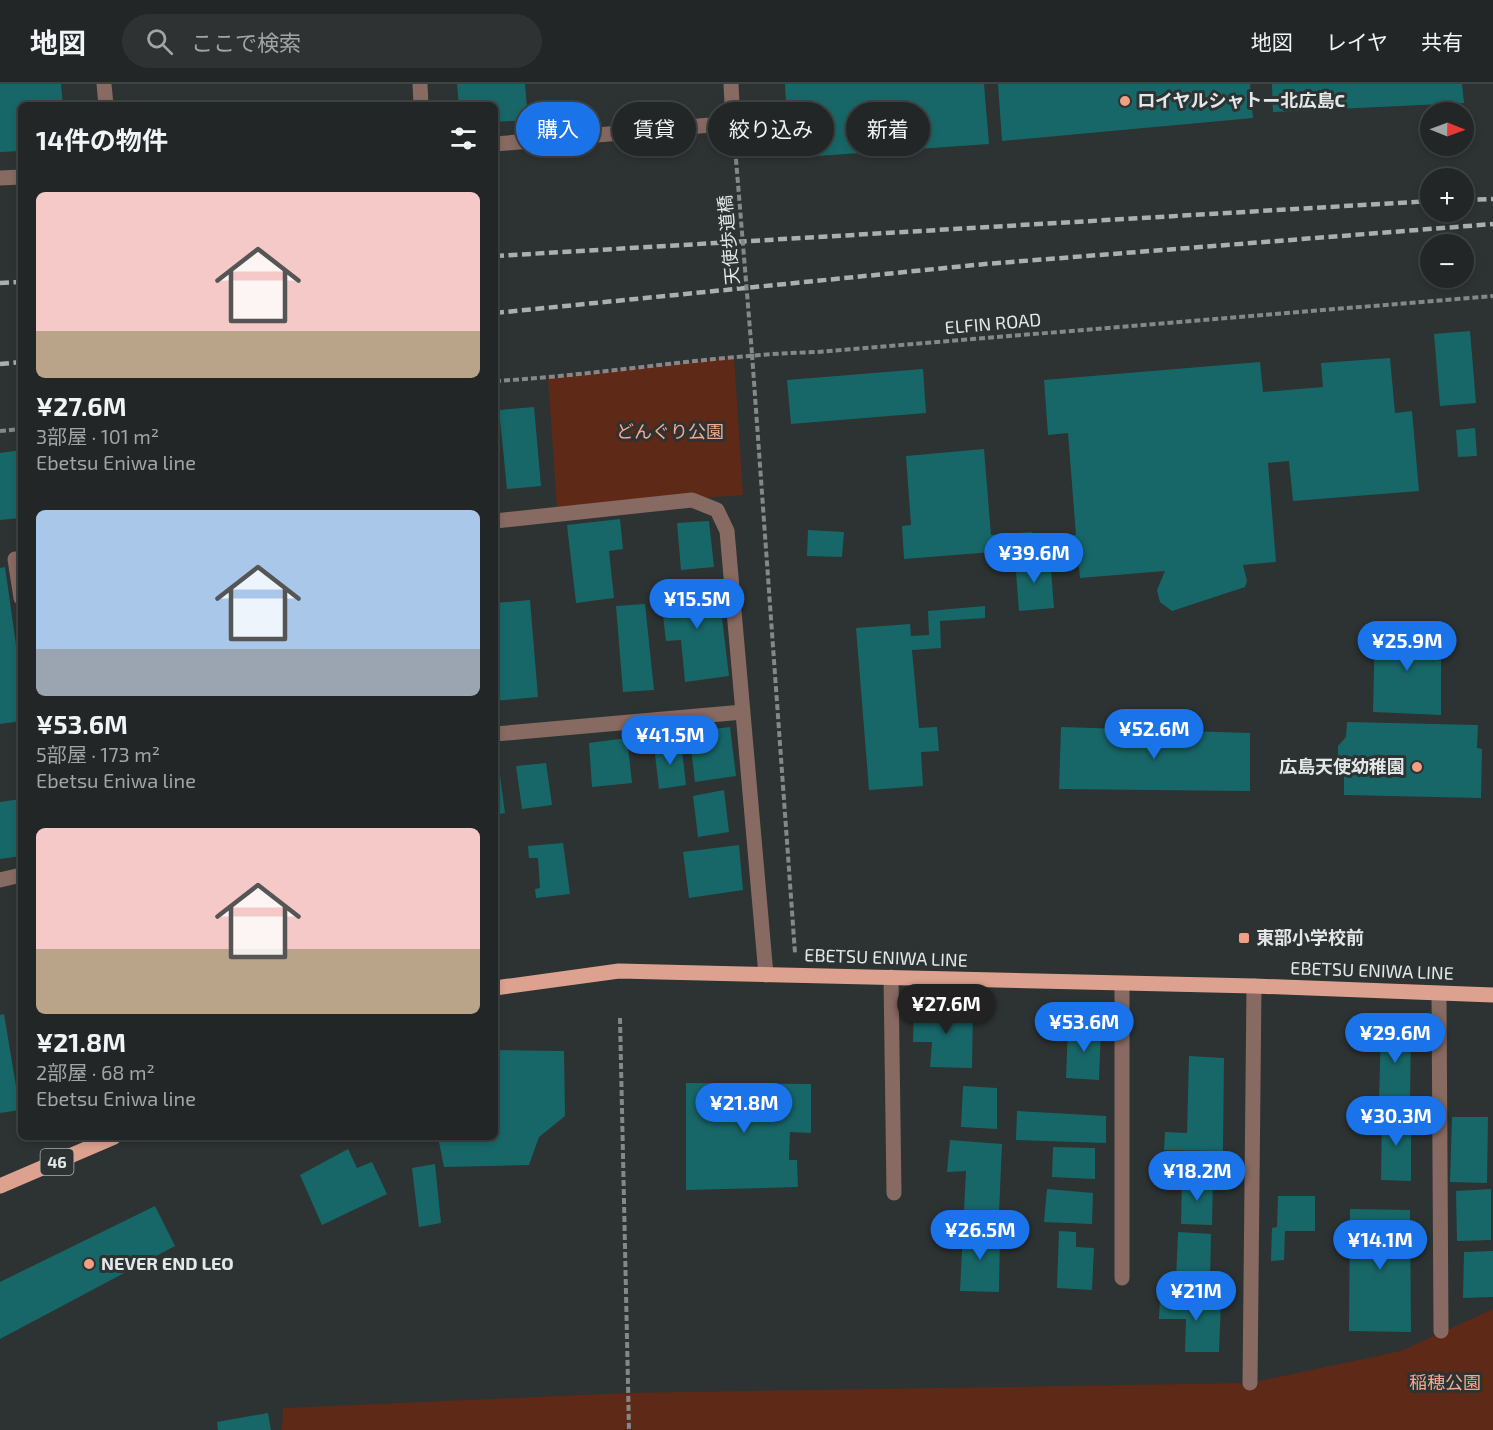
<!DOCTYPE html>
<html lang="ja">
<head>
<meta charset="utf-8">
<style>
  body { margin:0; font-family:"Exo 2","Noto Sans JP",sans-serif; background:#2e3232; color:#f1f3f6; height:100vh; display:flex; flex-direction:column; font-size:22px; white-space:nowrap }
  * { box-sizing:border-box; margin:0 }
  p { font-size:20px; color:#a2a5a7 }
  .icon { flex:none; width:33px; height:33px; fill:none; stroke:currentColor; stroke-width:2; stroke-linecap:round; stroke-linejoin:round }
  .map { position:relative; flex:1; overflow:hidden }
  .side { position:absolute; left:18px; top:18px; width:480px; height:1038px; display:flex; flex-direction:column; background:#222626; border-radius:9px; box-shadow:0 3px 9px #0003,0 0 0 2px #3f4343 }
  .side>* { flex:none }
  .guide { position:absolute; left:516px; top:18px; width:570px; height:54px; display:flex; gap:12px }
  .needle { width:39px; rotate:91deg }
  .fabs { position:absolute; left:1420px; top:18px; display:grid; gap:12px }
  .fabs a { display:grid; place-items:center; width:54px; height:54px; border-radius:50%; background:#222626; box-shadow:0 3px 9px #0003,0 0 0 2px #3f4343; font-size:30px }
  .price { position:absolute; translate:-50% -51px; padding:0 14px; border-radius:21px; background:#1a73e8; color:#fff; font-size:20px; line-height:39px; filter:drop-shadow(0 2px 3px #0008) }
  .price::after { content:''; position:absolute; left:50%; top:36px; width:18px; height:14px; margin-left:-9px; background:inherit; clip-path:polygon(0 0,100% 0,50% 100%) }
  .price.selected { background:#222; color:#fff }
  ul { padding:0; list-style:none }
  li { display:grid; align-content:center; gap:12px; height:318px; padding:0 18px }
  li span { display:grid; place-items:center; height:186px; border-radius:9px; color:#555 }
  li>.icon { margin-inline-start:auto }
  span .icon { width:108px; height:108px; fill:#fffc; stroke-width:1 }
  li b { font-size:26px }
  h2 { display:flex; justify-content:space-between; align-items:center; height:72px; padding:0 18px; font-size:26px }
  .chip { padding:0 21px; border-radius:27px; background:#222626; box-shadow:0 3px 9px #0003,0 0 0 2px #3f4343; font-size:21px; line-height:54px }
  .chip.selected { background:#1a73e8; color:#fff }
  header { display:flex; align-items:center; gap:36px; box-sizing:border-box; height:84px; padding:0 30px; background:#222626; border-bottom:2px solid #3f4343 }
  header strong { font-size:28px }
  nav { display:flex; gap:33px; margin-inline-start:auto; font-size:21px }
  .search { width:420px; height:54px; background:#2e3232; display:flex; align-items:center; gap:15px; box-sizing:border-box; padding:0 21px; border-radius:33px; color:#a2a5a7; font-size:22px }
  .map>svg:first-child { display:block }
</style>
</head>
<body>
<header>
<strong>地図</strong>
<div class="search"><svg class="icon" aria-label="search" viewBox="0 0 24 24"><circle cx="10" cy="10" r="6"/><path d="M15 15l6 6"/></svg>ここで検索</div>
<nav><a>地図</a><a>レイヤ</a><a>共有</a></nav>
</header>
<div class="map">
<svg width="1493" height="1346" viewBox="0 0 1493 1346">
  <rect width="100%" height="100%" fill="#2d3232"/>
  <path fill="#5f2918" d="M734 273 743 411 557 425 548 294Z
    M1493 1225V1346H282L283 1324 629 1309 1250 1299 1401 1267Z"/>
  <path fill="#186768" d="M0 0H61L63 21H21V67L0 68Z
    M457 0H525L528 36 495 38V21H459Z
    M785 0H984L989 60 789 74Z
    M998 0H1250L1253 34 1002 57Z
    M1272 0H1462L1464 19 1273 28Z
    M1470 247 1476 319 1440 322 1434 250Z
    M1390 274 1395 329 1412 327 1419 407 1293 417 1289 377 1268 379 1276 478 1243 481 1247 497 1245 503 1172 527 1160 518 1157 506 1165 487 1080 494 1077 463 1008 469 1007 462 992 464 993 468 904 475 902 442 911 441 906 372 984 365 991 451 1032 448V454L1076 451 1068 349 1048 351 1044 296 1260 278 1263 308 1323 303 1321 279Z
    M923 285 926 329 791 340 787 296Z
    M534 323 541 402 507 405 499 326Z
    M1475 344 1477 372 1458 373 1456 346Z
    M21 366V434L0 436V369Z
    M620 435 623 465 609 467 614 514 576 519 567 441Z
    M709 437 714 483 681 486 677 439Z
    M808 446 844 448 842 473 807 472Z
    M1050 473 1054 524 1019 527 1015 476Z
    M5 483 21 596V637L0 640V484Z
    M718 501 729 592 685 598 681 556 666 557 660 506Z
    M530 516 538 613 495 617V519Z
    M645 520 654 606 623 608 616 522Z
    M985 522V534L940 537 941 564 912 566 919 644 937 643 939 667 921 668 923 702 869 706 856 544 910 540 911 552 929 551 928 527Z
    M1375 544 1441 548V631L1373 628Z
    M1347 638 1478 641 1477 664 1482 665 1481 714 1344 711V689L1338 684V662L1346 653Z
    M730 643 736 692 695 698 689 648Z
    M1061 643 1250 649V707L1059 705Z
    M627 654 632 699 592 703 589 659Z
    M681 658 686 701 659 705 654 662Z
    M495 676H498L505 729 495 731Z
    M546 679 552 721 522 725 516 682Z
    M724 706 729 748 698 753 693 712Z
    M21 715V772L0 775V718Z
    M563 759 570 810 536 814 535 805 540 804 538 774H529L528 762Z
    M739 761 743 806 689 814 683 768Z
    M914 923 973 925 972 984 930 983 932 958H913Z
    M4 930 20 1026 0 1029V931Z
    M1068 943 1101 944 1099 996 1066 994Z
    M1381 943 1411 945 1410 1017 1379 1016Z
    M495 966 564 967 565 1032 539 1053 529 1081 444 1083 438 1053H495Z
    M1189 972 1224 974 1223 1067 1164 1066 1165 1048 1187 1049Z
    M686 999 811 1000V1049L790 1048 789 1076H797L798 1103 686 1106Z
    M963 1002 997 1004V1045L961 1043Z
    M1017 1027 1106 1032V1059L1016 1056Z
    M1382 1028 1411 1029V1097L1381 1096Z
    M1452 1033H1488L1487 1099 1450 1098Z
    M950 1056 1002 1060 999 1129 964 1126 966 1087 947 1088Z
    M1053 1063 1095 1064V1095L1052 1093Z
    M348 1065 357 1084 372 1078 387 1110 322 1141 300 1091Z
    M435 1080 441 1139 419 1143 412 1084Z
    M1182 1094 1213 1095 1212 1141 1181 1140Z
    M1047 1105 1093 1109 1092 1140 1044 1138Z
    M1491 1105V1156L1457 1157 1456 1107Z
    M1278 1112H1315V1147H1285L1284 1176 1271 1177 1272 1144 1277 1143Z
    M155 1122 175 1162 0 1255V1198Z
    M1350 1125 1410 1126 1411 1248 1349 1247Z
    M963 1145 1000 1146 999 1208 960 1207Z
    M1059 1147 1076 1148V1163L1094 1164 1092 1206 1057 1204Z
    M1178 1148 1211 1150 1210 1198 1176 1196Z
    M1493 1167V1213L1463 1214 1464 1168Z
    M1160 1213 1221 1217 1219 1268H1185L1186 1235H1159Z
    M268 1329 271 1346H218L217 1338Z"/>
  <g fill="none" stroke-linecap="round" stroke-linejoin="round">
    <path stroke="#848888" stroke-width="4" stroke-dasharray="6 3" stroke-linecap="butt" d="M752 270 795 869
      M495 297C603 291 709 271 817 268L1493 212
      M0 347 21 345
      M620 934 629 1346"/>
    <path stroke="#876a61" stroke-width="15" d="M104 0 106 21
      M420 0 421 21
      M495 60 733 39 731 0
      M0 94 21 93
      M495 437 692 416 717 426 727 447 766 891
      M21 475H15L21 514
      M495 650 743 628
      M0 796 21 791
      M891 893 894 1109
      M1439 910 1441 1247
      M1122 1194V901
      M1250 1299 1254 902"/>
    <path stroke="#dda28f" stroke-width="15" d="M495 904 619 887 1254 902 1493 911
      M0 1102 114 1053"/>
    <path stroke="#abafaf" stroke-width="4.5" stroke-dasharray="9 4.5" stroke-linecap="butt" d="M1464 116 1493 115
      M495 172 1431 117
      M0 199 21 198
      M495 229 985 180 1493 140
      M0 280 21 278"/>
    <path stroke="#848888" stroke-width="4" stroke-dasharray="6 3" stroke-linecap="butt" d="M733 39 752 270"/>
  </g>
  <g fill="#f39f84" stroke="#2d3232" stroke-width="2">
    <circle cx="1125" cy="17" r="6"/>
    <circle cx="1417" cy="683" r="6"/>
    <rect x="1238" y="848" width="12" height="12" rx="3"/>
    <circle cx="89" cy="1180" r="6"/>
  </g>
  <g text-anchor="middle" stroke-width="6" stroke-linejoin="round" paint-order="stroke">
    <rect fill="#2d3232" stroke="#adb1b1" stroke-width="1.5" x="40.5" y="1065" width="33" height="26" rx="4.5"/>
    <g font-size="16" font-weight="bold" fill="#e4e7e7">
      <text x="57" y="1084">46</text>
    </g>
    <g font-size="18" font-weight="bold" fill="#e4e7e7" stroke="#2d3232" text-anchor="start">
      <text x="1137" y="23">ロイヤルシャトー北広島C</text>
      <text x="1405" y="689" text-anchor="end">広島天使幼稚園</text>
      <text x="1256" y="860">東部小学校前</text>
      <text x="101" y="1186">NEVER END LEO</text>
    </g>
    <g font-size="18" fill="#e4e7e7" stroke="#2d3232">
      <text transform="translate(729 156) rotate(-95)" y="6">天使歩道橋</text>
      <text transform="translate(993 240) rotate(-5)" y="6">ELFIN ROAD</text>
      <text transform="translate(886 874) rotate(2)" y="6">EBETSU ENIWA LINE</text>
      <text transform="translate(1372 887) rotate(2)" y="6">EBETSU ENIWA LINE</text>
    </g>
    <g font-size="18" fill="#f5a991" stroke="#2d3232">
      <text x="670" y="354">どんぐり公園</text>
      <text x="1445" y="1305">稲穂公園</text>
    </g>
  </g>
</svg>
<div class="fabs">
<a><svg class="needle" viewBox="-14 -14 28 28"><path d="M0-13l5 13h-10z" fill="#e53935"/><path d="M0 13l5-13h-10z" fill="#a2a5a7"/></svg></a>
<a>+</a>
<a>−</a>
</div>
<b class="price" style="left:1034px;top:500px">¥39.6M</b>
<b class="price" style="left:697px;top:546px">¥15.5M</b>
<b class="price" style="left:1407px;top:588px">¥25.9M</b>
<b class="price" style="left:1154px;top:676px">¥52.6M</b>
<b class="price" style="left:670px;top:682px">¥41.5M</b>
<b class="price selected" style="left:946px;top:951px">¥27.6M</b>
<b class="price" style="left:1084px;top:969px">¥53.6M</b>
<b class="price" style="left:1395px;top:980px">¥29.6M</b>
<b class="price" style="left:744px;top:1050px">¥21.8M</b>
<b class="price" style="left:1396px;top:1063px">¥30.3M</b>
<b class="price" style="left:1197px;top:1118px">¥18.2M</b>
<b class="price" style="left:980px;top:1177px">¥26.5M</b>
<b class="price" style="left:1380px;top:1187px">¥14.1M</b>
<b class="price" style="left:1196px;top:1238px">¥21M</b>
<div class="guide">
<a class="chip selected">購入</a>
<a class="chip">賃貸</a>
<a class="chip">絞り込み</a>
<a class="chip">新着</a>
</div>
<section class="side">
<h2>14件の物件<svg class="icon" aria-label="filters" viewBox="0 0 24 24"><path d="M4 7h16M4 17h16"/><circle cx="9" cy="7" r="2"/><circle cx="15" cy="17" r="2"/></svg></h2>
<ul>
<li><span style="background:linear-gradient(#f6c9c9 75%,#b9a48a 0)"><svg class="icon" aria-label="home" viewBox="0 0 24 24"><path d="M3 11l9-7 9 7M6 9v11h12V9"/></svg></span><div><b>¥27.6M</b><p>3部屋 · 101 m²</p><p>Ebetsu Eniwa line</p></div></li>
<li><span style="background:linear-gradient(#a9c7e8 75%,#9aa5b1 0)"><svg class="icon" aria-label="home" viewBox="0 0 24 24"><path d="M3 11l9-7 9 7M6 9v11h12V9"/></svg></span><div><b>¥53.6M</b><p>5部屋 · 173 m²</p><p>Ebetsu Eniwa line</p></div></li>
<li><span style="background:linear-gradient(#f6c9c9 65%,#b9a48a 0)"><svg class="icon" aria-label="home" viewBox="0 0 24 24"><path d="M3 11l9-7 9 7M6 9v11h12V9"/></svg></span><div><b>¥21.8M</b><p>2部屋 · 68 m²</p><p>Ebetsu Eniwa line</p></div></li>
</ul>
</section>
</div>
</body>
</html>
